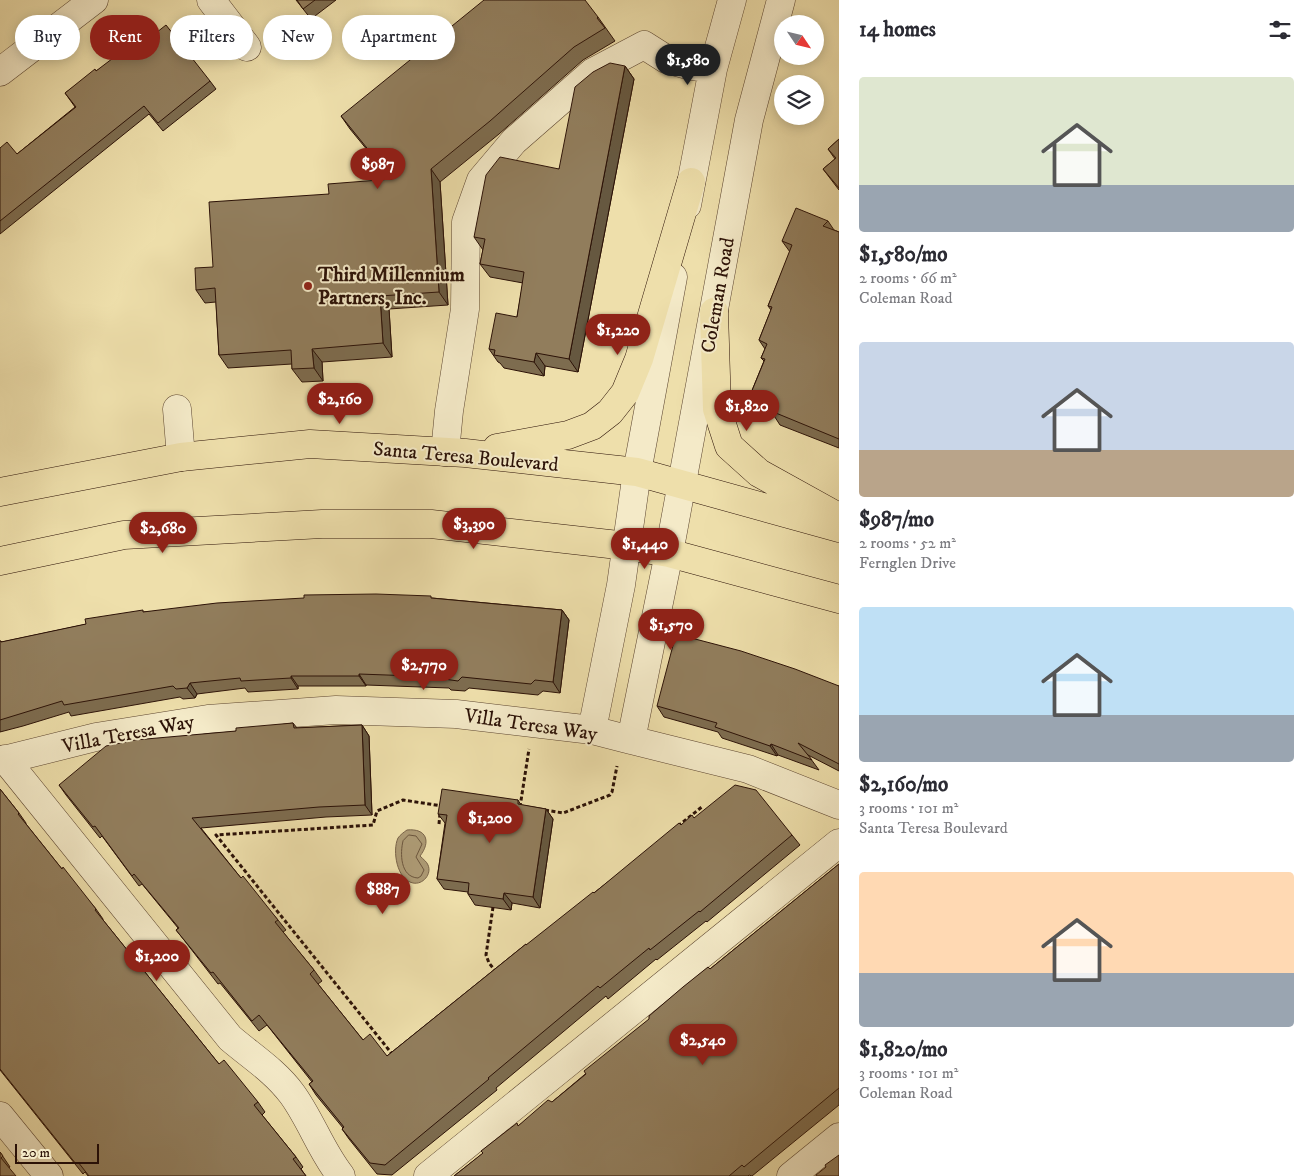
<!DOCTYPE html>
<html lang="en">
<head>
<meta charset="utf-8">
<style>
  body { margin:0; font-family:"IM FELL DW Pica",serif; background:#f7f7f7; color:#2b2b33; height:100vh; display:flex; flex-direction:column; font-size:19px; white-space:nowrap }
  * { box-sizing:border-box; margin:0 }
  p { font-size:16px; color:#7c7c81 }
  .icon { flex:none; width:28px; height:28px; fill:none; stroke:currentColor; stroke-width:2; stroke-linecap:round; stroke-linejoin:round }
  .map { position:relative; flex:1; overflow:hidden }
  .side { display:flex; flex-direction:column; background:#fff; width:475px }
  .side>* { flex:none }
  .guide { position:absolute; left:15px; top:15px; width:475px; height:45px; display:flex; gap:10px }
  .needle { width:32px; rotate:125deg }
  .controls { position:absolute; left:774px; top:15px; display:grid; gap:10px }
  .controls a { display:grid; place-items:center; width:50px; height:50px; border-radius:50%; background:#fff; box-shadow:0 2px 12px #0003; font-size:25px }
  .scale { position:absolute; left:15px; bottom:12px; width:84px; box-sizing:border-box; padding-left:5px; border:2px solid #2c1207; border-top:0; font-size:14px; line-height:18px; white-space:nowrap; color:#2c1207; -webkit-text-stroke:4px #f4eac8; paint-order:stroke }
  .price { position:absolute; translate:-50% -42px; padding:0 11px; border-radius:18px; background:#8f2418; color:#fff; font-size:16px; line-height:32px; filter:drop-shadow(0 1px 2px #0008) }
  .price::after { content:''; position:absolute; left:50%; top:30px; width:15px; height:11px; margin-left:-8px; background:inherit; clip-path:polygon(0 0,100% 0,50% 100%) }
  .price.current { background:#222; color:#fff }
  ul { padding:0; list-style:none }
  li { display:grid; align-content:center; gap:10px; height:265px; padding:0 20px }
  li span { display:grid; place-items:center; height:155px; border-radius:5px; color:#555 }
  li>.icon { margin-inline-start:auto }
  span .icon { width:90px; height:90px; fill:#fffc; stroke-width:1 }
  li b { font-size:21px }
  h2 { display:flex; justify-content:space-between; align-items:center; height:60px; padding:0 20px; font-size:21px }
  .pill { padding:0 18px; border-radius:22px; background:#fff; box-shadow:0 2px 12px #0003; font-size:18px; line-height:45px }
  .pill.current { background:#8f2418; color:#fff }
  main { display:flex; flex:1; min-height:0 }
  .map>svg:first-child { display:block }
</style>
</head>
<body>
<main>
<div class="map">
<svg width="839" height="1176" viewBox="0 0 839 1176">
  <rect width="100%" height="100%" fill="#eedfab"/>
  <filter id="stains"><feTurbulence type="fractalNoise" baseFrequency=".004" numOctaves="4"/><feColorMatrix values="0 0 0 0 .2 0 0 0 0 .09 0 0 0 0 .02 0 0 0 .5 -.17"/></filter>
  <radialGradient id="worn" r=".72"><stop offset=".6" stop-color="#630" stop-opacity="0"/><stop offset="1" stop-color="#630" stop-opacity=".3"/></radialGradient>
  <path fill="#ac9973" stroke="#796348" d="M407 830C427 828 431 842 420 856 423 859 427 862 428 865 432 874 423 885 413 883 397 880 392 851 398 838 400 835 404 832 407 830Z"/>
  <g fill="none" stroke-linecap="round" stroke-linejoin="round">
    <path stroke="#6c563d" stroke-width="1" d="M409 835 416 836 422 844 416 857 424 870 421 876 418 878C400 877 400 853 403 841Z"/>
    <defs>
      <path id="minor" d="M211 0 247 47
        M0 72 94 0
        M687 205 713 69 732 0
        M177 409 181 457
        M445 452 449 411 465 309 466 222 481 180 514 141 593 72 644 45 666 59 691 66 713 69
        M592 730 621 585 637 472 673 277
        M631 740 669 553 749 120 781 0
        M5 759 230 1038C251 1056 275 1071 292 1094 311 1120 321 1151 341 1176
        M0 761 96 737 208 719 336 710 456 714 592 730 623 738 748 769 839 805
        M0 1116 49 1176
        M428 1176 839 843
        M791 1176 839 1137"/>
      <path id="major" d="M714 312 717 409 729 446 759 473 833 514
        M497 448 568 435 592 426 610 412 625 393 639 359 691 182
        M0 492 181 457 310 444 465 453 637 472 839 528
        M0 561 124 535 322 524H431L627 546 669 553 839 599"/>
    </defs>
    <use href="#minor" stroke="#5c4530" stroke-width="29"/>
    <use href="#major" stroke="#2c1207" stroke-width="29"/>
    <path stroke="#2c1207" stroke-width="3" stroke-dasharray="4 2.5" stroke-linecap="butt" d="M520 807 529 749
      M545 810 563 813 610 795 612 792 617 766
      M439 824 440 813
      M678 826 703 806
      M493 907 486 955 489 963 497 973
      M393 1055 216 835 373 825 377 811 403 800 442 806"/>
    <use href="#minor" stroke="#f4eac8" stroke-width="28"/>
    <use href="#major" stroke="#eedfab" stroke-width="28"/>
  </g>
  <path fill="#7d6c4f" stroke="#2c1207" d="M296 0H336L311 19Z
    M598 17 615 41 583 60 499 134 440 182 448 305 389 309 392 357 322 362 323 381 302 382 292 369V364L228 368 219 355 216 302 205 303 196 290 213 267 329 194 391 179 350 129 341 116Z
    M137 48 210 81 216 89 163 131 149 114 0 234V148L17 154 75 107 65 93 96 71Z
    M625 66 634 79 578 372 545 366 544 376 504 368 500 363 498 362 489 349 517 317 523 283 490 277 480 264 483 250 474 237 559 169Z
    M839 139V190L823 169 835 159 828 149Z
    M828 221 834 230 839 232V448L780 425 771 411 772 410 760 406 751 393 764 361 761 358 765 349 759 340 771 310 768 306 790 252 782 241Z
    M432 598 562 610 569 620 560 693 543 691 538 695 469 688 465 691 451 690 449 688 366 685V686H298V689L248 692 245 688 197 694 195 698 183 699 180 697 71 716 69 712 23 726 0 732V641L2 642 144 612Z
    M839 686V771L808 755 819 770 778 755 777 756 722 738 718 732 664 717 657 706Z
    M293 723 297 728 362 725 369 736 372 815 326 817 201 828 241 878 278 920 286 930 283 932 314 970 322 981 318 984 363 1040 387 1056 526 944 527 945 681 825 694 818 792 835 800 845 707 922 706 921 657 960 656 959 608 999 606 996 496 1088 497 1090 392 1175 377 1174 349 1139 342 1129 343 1128 316 1095 309 1084 312 1082 267 1025 259 1031 220 983 218 984 184 940 176 930 178 928 142 884 139 886 102 836 100 838 66 795 59 785 236 731Z
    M0 789 19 813 26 823V824L62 869 96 909 103 919V920L219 1064 258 1102 265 1112 262 1115 296 1157 303 1167 301 1169 306 1176H88L85 1172 83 1174 0 1070Z
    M518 800 521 805 546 809 553 819 540 908 512 903 511 910 475 905 468 894V892L444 889 437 879 445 823 438 814Z
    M839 864V1105L752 1176 749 1175 748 1176H454L518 1126 552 1102 710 969Z
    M0 1152 10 1167 0 1176Z"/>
  <path fill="#665840" stroke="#2c1207" d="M625 66 634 79 578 372 569 359Z
    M431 169 440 182 448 305 439 292Z
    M380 296 389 309 392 357 383 343Z
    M312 349 322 362 323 381 314 368Z
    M536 353 545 366 544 376 534 362Z
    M562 610 569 620 560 693 553 682Z
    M359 674 366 685V686L359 676Z
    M291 676 298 686V689L291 678Z
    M190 683 197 694 195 698 187 688Z
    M362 725 369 736 372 815 365 805Z
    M771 744 778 755 777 756 770 746Z
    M546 809 553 819 540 908 533 897Z
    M504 893 512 903 511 910 503 899Z"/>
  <path fill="#917d5c" stroke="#2c1207" d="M297 0H315L303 9Z
    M484 0H585L598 17 597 18 605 28 574 47 490 121 431 169 439 292 380 296 383 343 312 349 314 368 292 369 291 350 219 355 215 288 196 290 195 268 213 267 209 202 329 194 328 184 392 179 341 116Z
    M166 25 210 81 158 123 144 106 0 221V148L7 142 17 154 76 107 65 93 95 69 96 71 133 43 137 48Z
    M610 63 625 66 569 359 536 353 534 362 494 355 495 350 489 349 496 313 517 317 524 272 480 264 485 239 474 237 486 175 500 157 559 169 575 87 593 72Z
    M839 139V188L823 169 836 158 828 149Z
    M796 208 828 221 823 226 839 232V439L771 411 775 402 751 393 765 359 761 358 767 344 759 340 772 307 768 306 792 245 782 241Z
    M376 594 431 596V598L562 610 553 682 535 680 531 684 462 677 458 681 444 679 442 677 359 674V676H291V678L241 681 240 678 190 683 187 688 176 689 173 686 64 705 62 701 0 720V641H1V642L86 624 85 619 143 610V612L217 603 304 598V595Z
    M676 634 741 651 795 669 839 686V764L798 743 812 760 771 744 770 746 715 727 717 723 657 706Z
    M293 723 294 728 362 725 365 805 319 807 192 818 241 878 243 876 278 920 275 922 314 970 310 974 363 1040 370 1034 387 1056 526 944V945L593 892 594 893 679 823 681 825 692 815 694 818 735 785 756 790 792 835 700 912 699 911 650 950 649 948 600 988 598 986 488 1078 489 1079 385 1165 370 1163 342 1129 344 1127 309 1084 313 1081 259 1015 252 1021 213 972 211 973 176 930 179 928 134 874 132 876 95 826 93 827 59 785 106 746 135 740 236 731V728Z
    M0 789 19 813 18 814 62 869 63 867 96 909 95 910 219 1064 224 1060 258 1102 254 1105 296 1157 293 1159 306 1176H89L78 1162 76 1164 0 1069Z
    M442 789 518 800V804L546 809 533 897 504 893 503 899 468 894 469 883 437 879 447 815 438 814Z
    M839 864V1088L744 1167 742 1165 729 1176H454L483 1153 481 1151 517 1123 518 1126 548 1100 552 1102 586 1074 584 1071 649 1019V1016L683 987 708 967 710 969Z
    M0 1152 3 1156 1 1158 16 1176H0Z
    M839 1155V1176H816V1175L826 1167 825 1165Z"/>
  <circle fill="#8f2418" stroke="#f4eac8" stroke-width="2" cx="308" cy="286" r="5"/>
  <g text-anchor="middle" stroke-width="4" stroke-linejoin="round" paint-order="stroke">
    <g font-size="20" font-weight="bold" fill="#2c1207" stroke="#f4eac8" text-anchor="start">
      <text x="318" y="281">Third Millennium<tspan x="318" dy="23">Partners, Inc.</tspan></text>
    </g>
    <g font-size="20" fill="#2c1207" stroke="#f4eac8">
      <text transform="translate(717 295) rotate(-80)" y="7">Coleman Road</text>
      <text transform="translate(466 456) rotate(5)" y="7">Santa Teresa Boulevard</text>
      <text transform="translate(531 724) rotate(8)" y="7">Villa Teresa Way</text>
      <text transform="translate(128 733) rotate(-11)" y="7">Villa Teresa Way</text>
    </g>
  </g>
  <rect width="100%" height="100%" filter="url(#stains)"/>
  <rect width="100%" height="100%" fill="url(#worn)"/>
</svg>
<div class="controls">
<a><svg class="needle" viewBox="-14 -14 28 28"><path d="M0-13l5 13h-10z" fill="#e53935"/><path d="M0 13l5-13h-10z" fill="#7c7c81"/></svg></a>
<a><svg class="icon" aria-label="layers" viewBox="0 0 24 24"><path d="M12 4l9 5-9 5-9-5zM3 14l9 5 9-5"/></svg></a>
</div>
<div class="scale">20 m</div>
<b class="price current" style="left:688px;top:86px">$1,580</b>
<b class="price" style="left:378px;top:190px">$987</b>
<b class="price" style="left:618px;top:356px">$1,220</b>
<b class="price" style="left:340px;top:425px">$2,160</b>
<b class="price" style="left:747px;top:432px">$1,820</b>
<b class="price" style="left:474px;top:550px">$3,390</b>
<b class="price" style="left:163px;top:554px">$2,680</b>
<b class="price" style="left:645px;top:570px">$1,440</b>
<b class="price" style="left:671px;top:651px">$1,570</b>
<b class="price" style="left:424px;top:691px">$2,770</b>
<b class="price" style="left:490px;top:844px">$1,200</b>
<b class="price" style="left:383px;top:915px">$887</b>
<b class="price" style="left:157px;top:982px">$1,200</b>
<b class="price" style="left:703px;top:1066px">$2,540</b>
<div class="guide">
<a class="pill">Buy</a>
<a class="pill current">Rent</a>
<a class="pill">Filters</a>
<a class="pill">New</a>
<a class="pill">Apartment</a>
</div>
</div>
<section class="side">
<h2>14 homes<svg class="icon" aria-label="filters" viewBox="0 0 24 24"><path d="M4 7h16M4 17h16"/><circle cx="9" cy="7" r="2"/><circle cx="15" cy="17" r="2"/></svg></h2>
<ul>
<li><span style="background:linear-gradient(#dfe7d0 70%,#9aa5b1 0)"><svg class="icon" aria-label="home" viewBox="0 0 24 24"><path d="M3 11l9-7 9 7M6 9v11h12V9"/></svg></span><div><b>$1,580/mo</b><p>2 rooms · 66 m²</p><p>Coleman Road</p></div></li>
<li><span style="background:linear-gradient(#c9d6e8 70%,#b9a48a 0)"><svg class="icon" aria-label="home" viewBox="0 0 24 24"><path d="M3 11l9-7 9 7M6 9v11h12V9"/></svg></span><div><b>$987/mo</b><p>2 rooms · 52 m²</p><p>Fernglen Drive</p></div></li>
<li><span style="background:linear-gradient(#bfe0f5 70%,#9aa5b1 0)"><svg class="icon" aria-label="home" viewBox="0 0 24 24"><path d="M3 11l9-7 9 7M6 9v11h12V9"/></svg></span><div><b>$2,160/mo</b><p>3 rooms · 101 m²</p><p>Santa Teresa Boulevard</p></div></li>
<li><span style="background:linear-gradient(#ffd9b3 65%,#9aa5b1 0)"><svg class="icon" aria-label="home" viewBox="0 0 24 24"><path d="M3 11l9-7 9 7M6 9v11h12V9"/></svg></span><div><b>$1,820/mo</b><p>3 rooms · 101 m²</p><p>Coleman Road</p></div></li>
</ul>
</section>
</main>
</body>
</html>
